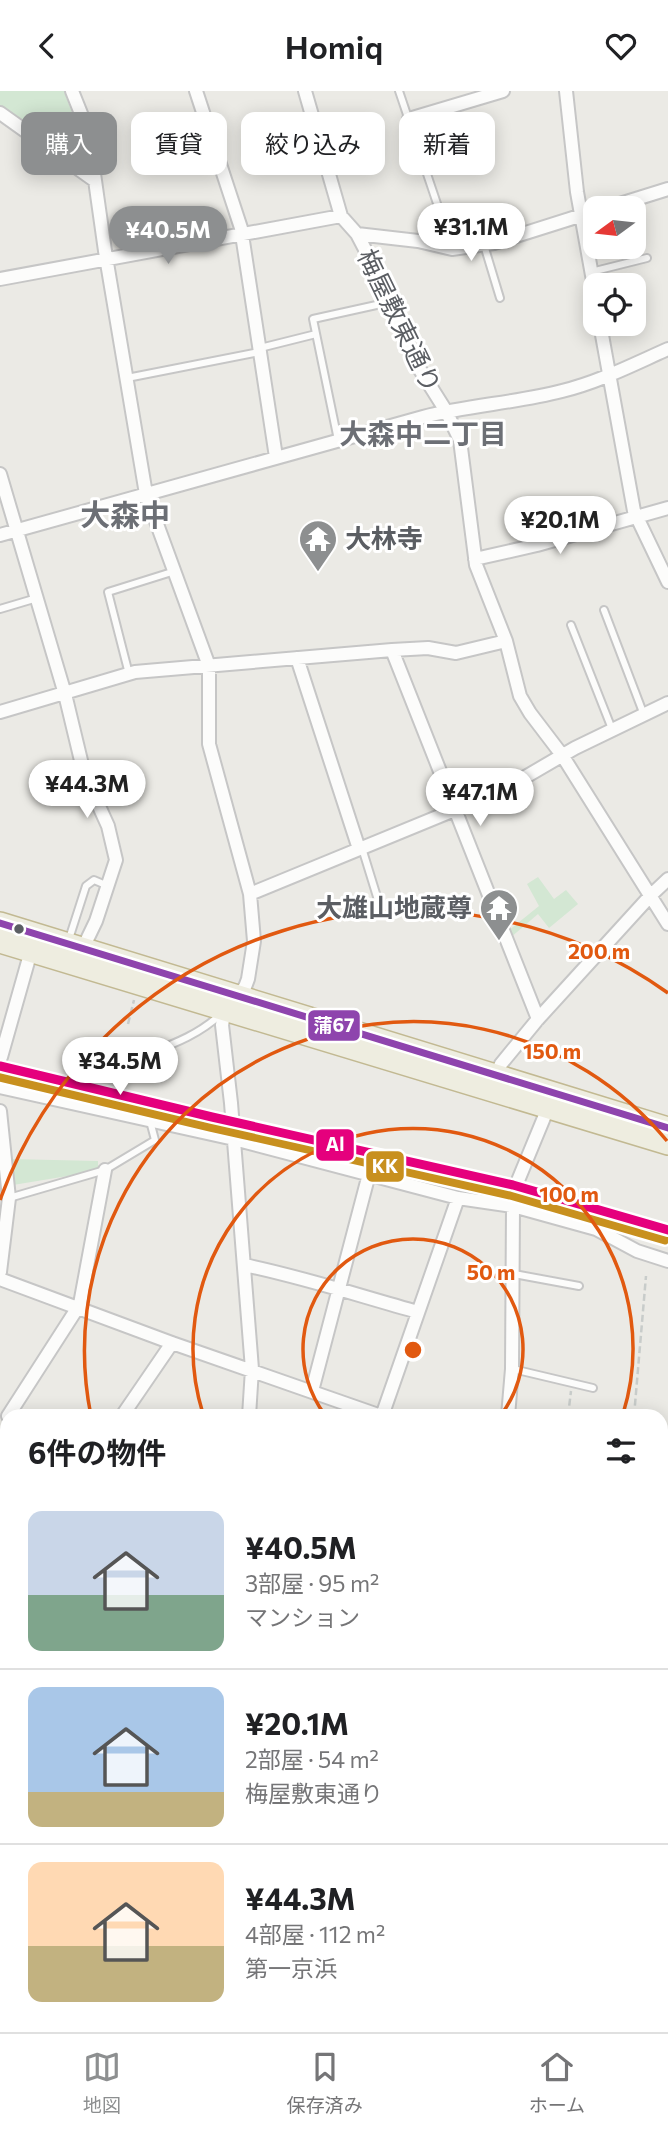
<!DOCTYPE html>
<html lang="ja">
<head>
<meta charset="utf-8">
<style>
  body { margin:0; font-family:Commissioner,"Noto Sans JP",sans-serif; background:#f6f6f6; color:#202124; height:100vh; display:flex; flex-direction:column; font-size:26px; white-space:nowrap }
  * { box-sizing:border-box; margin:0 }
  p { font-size:23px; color:#757577 }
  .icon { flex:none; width:38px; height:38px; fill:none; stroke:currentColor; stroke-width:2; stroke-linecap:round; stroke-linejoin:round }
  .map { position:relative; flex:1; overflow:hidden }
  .panel { position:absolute; left:0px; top:1318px; width:668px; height:625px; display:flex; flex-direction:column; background:#fff; border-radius:21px 21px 0 0; box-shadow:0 4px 18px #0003 }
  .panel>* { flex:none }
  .hud { position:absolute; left:21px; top:21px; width:626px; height:63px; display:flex; gap:14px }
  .needle { width:46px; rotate:255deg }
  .fabs { position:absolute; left:583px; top:105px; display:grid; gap:14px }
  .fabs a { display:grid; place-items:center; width:63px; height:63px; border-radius:14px; background:#fff; box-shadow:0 4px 18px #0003; font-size:35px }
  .price { position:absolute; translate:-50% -60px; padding:0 16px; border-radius:24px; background:#fff; color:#222; font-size:23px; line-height:46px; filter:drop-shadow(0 2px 4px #0008) }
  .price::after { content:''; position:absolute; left:50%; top:42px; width:21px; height:16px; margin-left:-10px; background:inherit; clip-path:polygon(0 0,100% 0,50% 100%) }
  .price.current { background:#8d8f90; color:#fff }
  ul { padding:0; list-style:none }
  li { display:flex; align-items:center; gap:21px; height:175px; padding:0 28px }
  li+li { border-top:2px solid #e0e0e0 }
  li span { display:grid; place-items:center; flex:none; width:196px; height:140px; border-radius:14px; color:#555 }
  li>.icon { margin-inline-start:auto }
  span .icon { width:84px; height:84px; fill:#fffc; stroke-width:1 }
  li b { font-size:30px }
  h2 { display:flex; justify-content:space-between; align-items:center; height:84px; padding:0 28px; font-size:30px }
  .chip { padding:0 24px; border-radius:14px; background:#fff; box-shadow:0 4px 18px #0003; font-size:24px; line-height:63px }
  .chip.current { background:#8d8f90; color:#fff }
  header { display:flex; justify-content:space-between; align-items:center; height:91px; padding:0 28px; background:#fff; font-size:32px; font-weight:600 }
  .menu { display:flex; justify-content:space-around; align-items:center; height:98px; border-top:2px solid #e0e0e0; background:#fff; font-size:19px; color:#757577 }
  .menu a { display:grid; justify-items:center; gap:4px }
  .menu .current { color:#8d8f90 }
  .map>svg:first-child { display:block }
</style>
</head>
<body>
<header><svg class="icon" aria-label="back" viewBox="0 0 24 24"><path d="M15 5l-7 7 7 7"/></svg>Homiq<svg class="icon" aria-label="heart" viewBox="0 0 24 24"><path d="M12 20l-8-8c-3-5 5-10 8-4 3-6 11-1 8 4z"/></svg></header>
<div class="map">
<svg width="668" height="1941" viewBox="0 0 668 1941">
  <rect width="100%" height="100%" fill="#ebeae5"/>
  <path fill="#d3e7d3" d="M0 0H64L74 27 53 57 0 19Z
    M538 786 554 808 566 799 578 813 549 837 538 823 510 847 508 840 539 815 527 793Z
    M10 1068 98 1070V1080L13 1094Z
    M476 1936H596V1941H475Z"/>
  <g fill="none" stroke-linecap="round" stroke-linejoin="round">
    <defs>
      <path id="lane" d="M399 0 452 157
        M484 154 500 207
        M591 181 647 167
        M260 257 316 243
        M127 287 259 261
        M338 349 313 228 390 211
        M0 518 37 507
        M604 519 644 624
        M571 534 612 638
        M129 583 108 501 175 480
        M362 757 378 809
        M68 851 86 795 94 789 108 795
        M132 969C164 956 196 947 222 922
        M9 1107 105 1079 155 1049 150 1030
        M514 1183 579 1195
        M513 1278 593 1297
        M662 1879H668"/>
      <path id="street" d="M72 0 88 40 105 160 146 403 209 575V653L250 803 254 850 248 888 245 896 225 919 222 934 231 1012 252 1278 249 1325
        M196 0 241 137 276 366
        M305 0 341 125 357 143 379 185 412 266 446 320 460 349 476 474 506 550 520 605 530 622 562 664 668 833
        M566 0 577 101 595 201
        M0 22 94 89
        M409 28 503 0
        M607 117 668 98
        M357 143 418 150 452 158 494 152 595 120
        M0 188 341 125
        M600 233 634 420 668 491
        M0 383 65 603 84 682 108 735 116 769 96 830 83 857
        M0 444 423 326C469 314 516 312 562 300 599 291 634 273 668 258
        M475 468 537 454 668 417
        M392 559 538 928
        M297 567 359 758
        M0 621 135 581 392 559 428 557 456 562 506 550
        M250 803 503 699 575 657 668 612
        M1 966 31 860
        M495 986 501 973 538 928 651 804 668 788
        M0 996 234 1048 458 1107 513 1115 596 1138 637 1160 668 1170
        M0 1020 9 1107 0 1181
        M517 1092 548 1017
        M244 1174C303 1186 360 1205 418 1221
        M0 1188 172 1252 381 1325
        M312 1300 369 1083
        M8 1325 80 1213 105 1079
        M122 1325 172 1252
        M382 1325 458 1107
        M508 1325 512 1278 513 1115
        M662 1421 668 1423
        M0 1504 7 1493
        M0 1523H7
        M662 1582 668 1583
        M0 1771 7 1769
        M662 1772H668
        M211 1941 212 1936
        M344 1941V1936
        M470 1941 471 1936"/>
      <path id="highway" d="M0 832 668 1037
        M0 851 668 1053"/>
    </defs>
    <use href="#lane" stroke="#c6c6c6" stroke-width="10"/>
    <use href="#street" stroke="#c6c6c6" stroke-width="16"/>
    <use href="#highway" stroke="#c2b992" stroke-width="24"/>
    <path stroke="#c8ccca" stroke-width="2.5" stroke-dasharray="7 3.5" stroke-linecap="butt" d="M128 933 134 909
      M568 1325 571 1300
      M634 1325 646 1185
      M598 1941V1936"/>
    <use href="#lane" stroke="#fcfcfb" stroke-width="6"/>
    <use href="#street" stroke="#fcfcfb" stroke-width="12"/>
    <use href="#highway" stroke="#eeede0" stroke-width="21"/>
    <defs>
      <path id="bus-1" d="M0 832 668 1037"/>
    </defs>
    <use href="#bus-1" stroke="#fff" stroke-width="12"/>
    <use href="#bus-1" stroke="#8e44ad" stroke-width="7"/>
    <defs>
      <path id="rail-1" d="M0 986 210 1036 510 1104 665 1149"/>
    </defs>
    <use href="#rail-1" stroke="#fff" stroke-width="14"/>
    <use href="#rail-1" stroke="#c8901e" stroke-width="9"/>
    <defs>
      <path id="metro-1" d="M0 975 212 1026 513 1094 668 1139"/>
    </defs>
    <use href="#metro-1" stroke="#fff" stroke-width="14"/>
    <use href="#metro-1" stroke="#e5007d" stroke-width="9"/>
  </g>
  <g fill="none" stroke="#e15910" stroke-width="3.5">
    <path d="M325 1324A110 110 0 1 1 501 1324"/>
    <path d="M203 1323A220 220 0 1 1 623 1323"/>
    <path d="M91 1325A329 329 0 0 1 667 1050"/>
    <path d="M0 1109A439 439 0 0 1 668 902"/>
  </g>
  <defs>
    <symbol id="temple-pin" viewBox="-11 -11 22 30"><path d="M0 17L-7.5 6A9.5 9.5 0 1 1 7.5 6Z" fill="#8d8f90" stroke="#fff"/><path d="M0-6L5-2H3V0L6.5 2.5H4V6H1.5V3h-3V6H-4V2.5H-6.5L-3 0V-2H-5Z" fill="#fff"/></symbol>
  </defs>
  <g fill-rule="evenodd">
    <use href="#temple-pin" x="296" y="426" width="44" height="60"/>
    <use href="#temple-pin" x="477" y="795" width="44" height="60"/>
  </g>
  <circle fill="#5b5e63" stroke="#fff" stroke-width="2.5" cx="19" cy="838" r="6"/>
  <g text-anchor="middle" stroke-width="6" stroke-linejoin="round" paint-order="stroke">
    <g font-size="26" fill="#5b5e63" stroke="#fff">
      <text transform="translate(399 230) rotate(64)" y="9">梅屋敷東通り</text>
    </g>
    <g font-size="26" font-weight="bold" fill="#5b5e63" stroke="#fff" text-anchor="start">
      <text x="345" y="457">大林寺</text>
      <text x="472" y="826" text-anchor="end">大雄山地蔵尊</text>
    </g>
    <g font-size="28" font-weight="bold" fill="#6c6f75" stroke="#fff">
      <text x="423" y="353">大森中二丁目</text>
    </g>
    <g font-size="30" font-weight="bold" fill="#6c6f75" stroke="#fff">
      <text x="125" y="435">大森中</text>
    </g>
  </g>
  <circle cx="413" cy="1259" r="10" fill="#e15910" stroke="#fff" stroke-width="3.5"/>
  <g font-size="21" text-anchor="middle" font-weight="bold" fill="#e15910" stroke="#fff" stroke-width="6" stroke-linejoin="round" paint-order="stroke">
    <text x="599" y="868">200 m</text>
    <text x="552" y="968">150 m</text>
    <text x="569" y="1111">100 m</text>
    <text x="491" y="1189">50 m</text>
  </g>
  <g stroke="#fff" stroke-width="2.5">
    <rect x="307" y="918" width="54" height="33" rx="7" fill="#8e44ad"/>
    <rect x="315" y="1037" width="40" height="34" rx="7" fill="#e5007d"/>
    <rect x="365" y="1059" width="40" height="33" rx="7" fill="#c8901e"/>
  </g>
  <g font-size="19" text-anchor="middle" font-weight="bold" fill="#fff">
    <text x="334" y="941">蒲67</text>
    <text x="335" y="1060">Al</text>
    <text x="385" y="1082">KK</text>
  </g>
</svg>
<div class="fabs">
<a><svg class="needle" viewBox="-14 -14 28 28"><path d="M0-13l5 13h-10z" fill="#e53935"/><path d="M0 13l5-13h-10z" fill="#757577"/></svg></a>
<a><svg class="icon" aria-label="locate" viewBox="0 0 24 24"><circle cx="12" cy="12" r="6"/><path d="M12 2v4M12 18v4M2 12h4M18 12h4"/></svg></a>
</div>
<b class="price" style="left:471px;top:172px">¥31.1M</b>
<b class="price current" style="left:168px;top:175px">¥40.5M</b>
<b class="price" style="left:560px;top:465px">¥20.1M</b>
<b class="price" style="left:87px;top:729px">¥44.3M</b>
<b class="price" style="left:480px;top:737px">¥47.1M</b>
<b class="price" style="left:120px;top:1006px">¥34.5M</b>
<div class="hud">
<a class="chip current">購入</a>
<a class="chip">賃貸</a>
<a class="chip">絞り込み</a>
<a class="chip">新着</a>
</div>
<section class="panel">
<h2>6件の物件<svg class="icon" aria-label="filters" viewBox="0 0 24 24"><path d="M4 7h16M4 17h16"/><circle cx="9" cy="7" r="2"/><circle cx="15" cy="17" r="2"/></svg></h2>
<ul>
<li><span style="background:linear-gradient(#c9d6e8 60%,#7fa58c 0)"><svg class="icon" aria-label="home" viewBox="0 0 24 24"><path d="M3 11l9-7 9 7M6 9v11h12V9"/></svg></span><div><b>¥40.5M</b><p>3部屋 · 95 m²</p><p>マンション</p></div></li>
<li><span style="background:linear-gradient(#a9c7e8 75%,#c2b280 0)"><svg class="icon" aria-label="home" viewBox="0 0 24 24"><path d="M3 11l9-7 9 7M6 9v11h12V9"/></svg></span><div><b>¥20.1M</b><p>2部屋 · 54 m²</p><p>梅屋敷東通り</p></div></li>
<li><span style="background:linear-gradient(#ffd9b3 60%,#c2b280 0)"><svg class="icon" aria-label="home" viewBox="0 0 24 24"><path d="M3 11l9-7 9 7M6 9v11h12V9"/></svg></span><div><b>¥44.3M</b><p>4部屋 · 112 m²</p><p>第一京浜</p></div></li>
</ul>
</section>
</div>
<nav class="menu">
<a class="current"><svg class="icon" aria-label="map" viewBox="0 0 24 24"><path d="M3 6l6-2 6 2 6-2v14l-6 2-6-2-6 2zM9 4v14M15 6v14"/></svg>地図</a>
<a><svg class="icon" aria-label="saved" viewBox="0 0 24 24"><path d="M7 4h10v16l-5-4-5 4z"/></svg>保存済み</a>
<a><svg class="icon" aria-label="home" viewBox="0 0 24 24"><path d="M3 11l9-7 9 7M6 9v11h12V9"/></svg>ホーム</a>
</nav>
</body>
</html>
